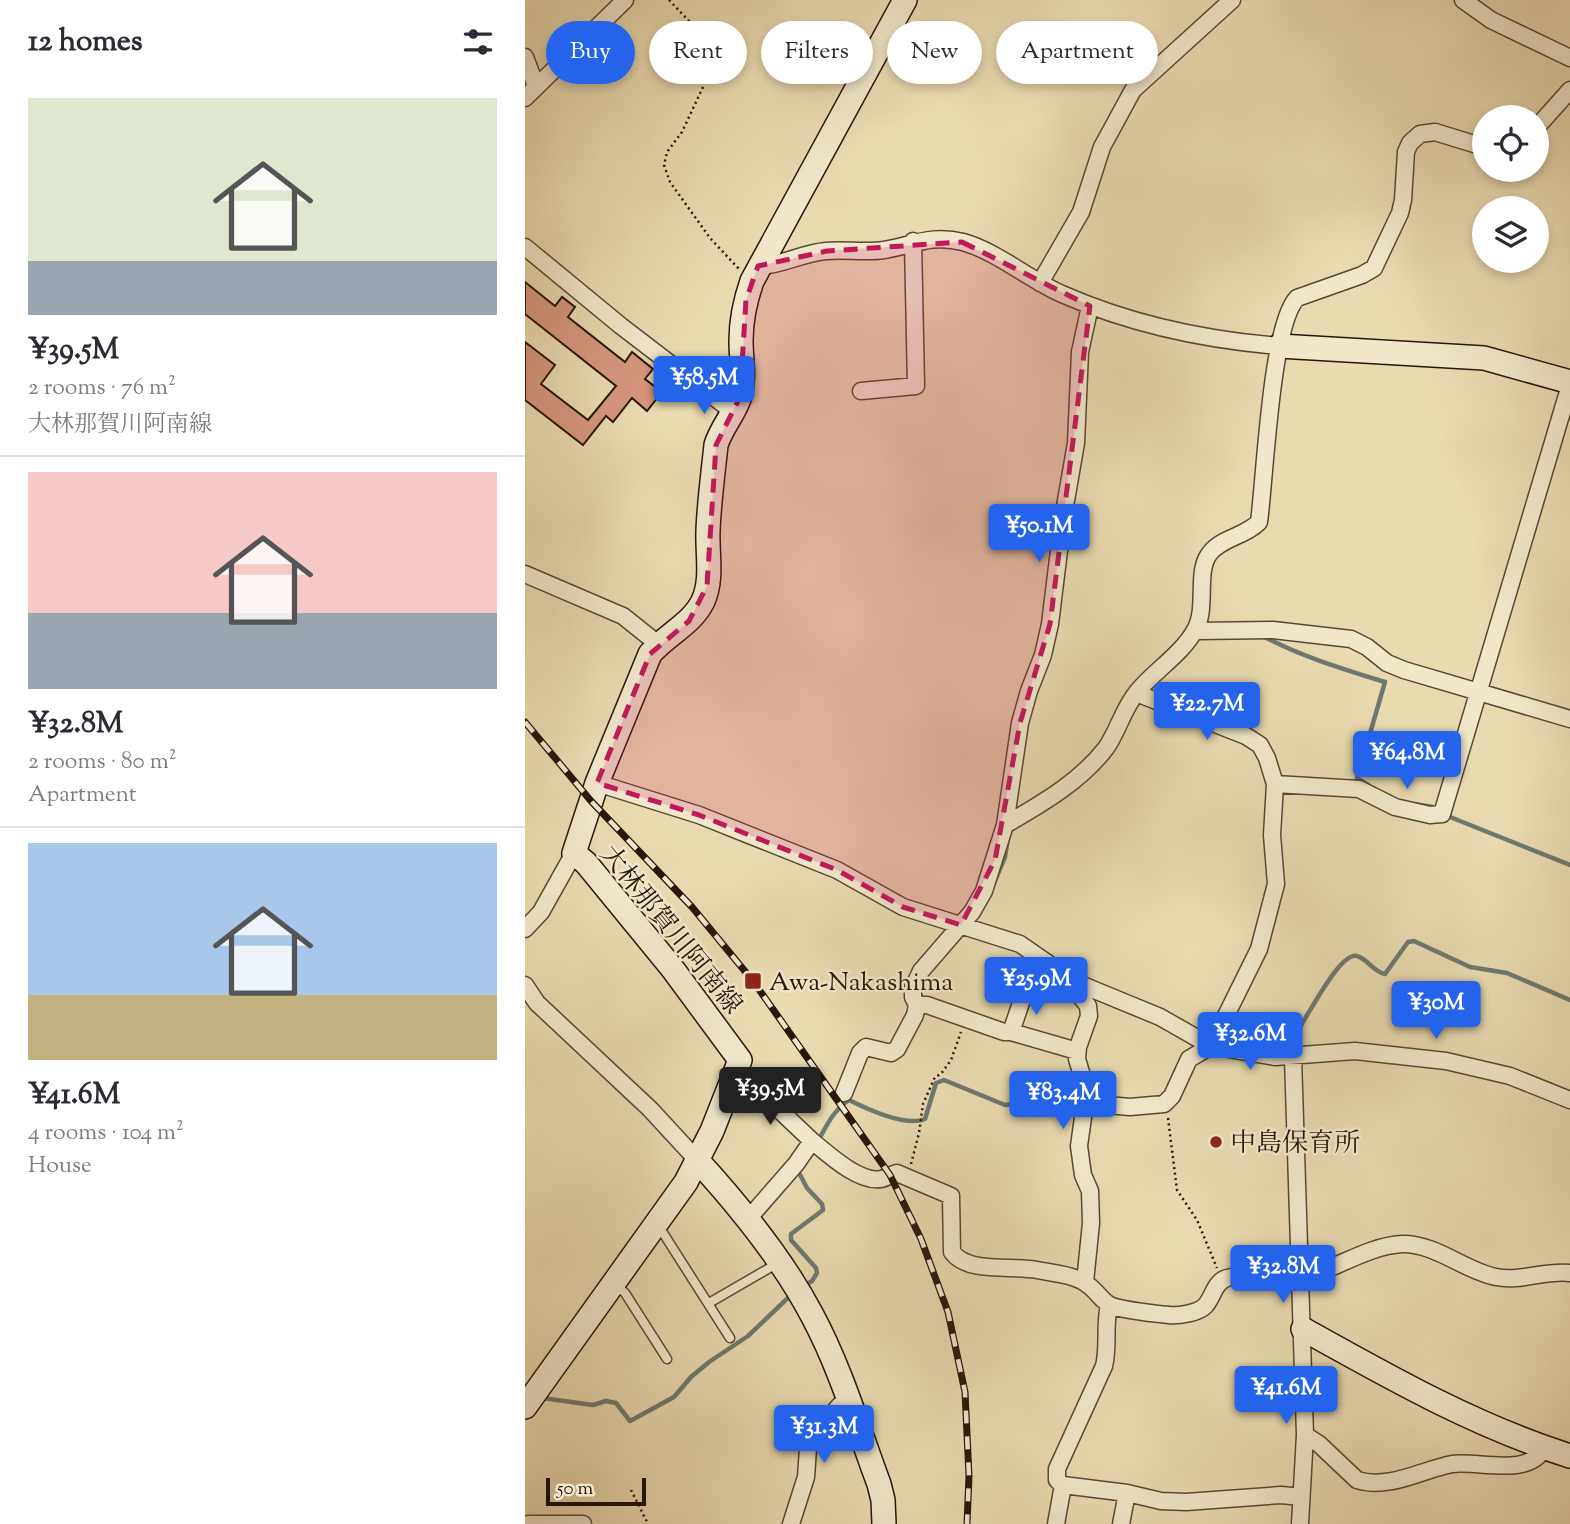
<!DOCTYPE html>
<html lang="en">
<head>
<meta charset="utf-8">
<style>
  body { margin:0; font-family:"Sorts Mill Goudy","Noto Serif JP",serif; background:#f2f2f3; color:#2b2b33; height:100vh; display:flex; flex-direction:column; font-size:26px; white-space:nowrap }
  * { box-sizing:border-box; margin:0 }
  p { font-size:23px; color:#7c7c81 }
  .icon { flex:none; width:38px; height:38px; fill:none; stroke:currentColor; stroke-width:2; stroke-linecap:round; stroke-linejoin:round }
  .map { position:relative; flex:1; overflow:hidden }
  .panel { display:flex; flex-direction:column; background:#fff; width:525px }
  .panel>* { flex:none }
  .guide { position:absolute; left:21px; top:21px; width:665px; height:63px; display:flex; gap:14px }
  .controls { position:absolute; left:947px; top:105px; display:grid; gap:14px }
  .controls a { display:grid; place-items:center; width:77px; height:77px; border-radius:50%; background:#fff; box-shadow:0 4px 10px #0003; font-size:35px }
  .scale { position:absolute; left:21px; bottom:18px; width:100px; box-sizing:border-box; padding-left:7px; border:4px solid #271709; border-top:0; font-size:19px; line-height:24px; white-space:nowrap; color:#271709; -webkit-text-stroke:5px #f1e8cc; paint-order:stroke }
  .price { position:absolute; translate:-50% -60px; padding:0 16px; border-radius:7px; background:#2563eb; color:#fff; font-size:23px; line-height:46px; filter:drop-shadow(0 2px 4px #0008) }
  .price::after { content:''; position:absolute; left:50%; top:42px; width:21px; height:16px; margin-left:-10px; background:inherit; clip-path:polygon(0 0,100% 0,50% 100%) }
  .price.active { background:#222; color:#fff }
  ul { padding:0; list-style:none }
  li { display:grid; align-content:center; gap:14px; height:371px; padding:0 28px }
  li+li { border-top:2px solid #e1e1e2 }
  li span { display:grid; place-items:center; height:217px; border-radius:0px; color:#555 }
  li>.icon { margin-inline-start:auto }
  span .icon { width:126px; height:126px; fill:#fffc; stroke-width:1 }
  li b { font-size:30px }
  h2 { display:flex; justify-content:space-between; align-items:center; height:84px; padding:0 28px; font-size:30px }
  .chip { padding:0 24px; border-radius:32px; background:#fff; box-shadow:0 4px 10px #0003; font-size:24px; line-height:63px }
  .chip.active { background:#2563eb; color:#fff }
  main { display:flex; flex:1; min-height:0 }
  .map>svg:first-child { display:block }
</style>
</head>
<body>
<main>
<section class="panel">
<h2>12 homes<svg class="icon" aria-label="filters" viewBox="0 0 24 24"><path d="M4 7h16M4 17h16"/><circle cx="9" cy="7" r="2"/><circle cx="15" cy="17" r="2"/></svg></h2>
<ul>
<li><span style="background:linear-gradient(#dfe7d0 75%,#9aa5b1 0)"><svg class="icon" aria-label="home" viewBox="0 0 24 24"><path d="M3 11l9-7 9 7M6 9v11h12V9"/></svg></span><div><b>¥39.5M</b><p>2 rooms · 76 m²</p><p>大林那賀川阿南線</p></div></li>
<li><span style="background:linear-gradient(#f6c9c9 65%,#9aa5b1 0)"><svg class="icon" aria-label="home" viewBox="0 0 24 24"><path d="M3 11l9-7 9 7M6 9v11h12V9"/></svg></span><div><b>¥32.8M</b><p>2 rooms · 80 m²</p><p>Apartment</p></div></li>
<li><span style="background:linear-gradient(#a9c7e8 70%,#c2b280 0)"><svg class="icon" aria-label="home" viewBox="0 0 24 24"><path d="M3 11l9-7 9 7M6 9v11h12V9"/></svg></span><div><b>¥41.6M</b><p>4 rooms · 104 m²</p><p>House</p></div></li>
</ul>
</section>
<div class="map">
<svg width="1045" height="1524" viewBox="0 0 1045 1524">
  <rect width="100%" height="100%" fill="#e9dbb0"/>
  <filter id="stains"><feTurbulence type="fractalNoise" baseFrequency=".00286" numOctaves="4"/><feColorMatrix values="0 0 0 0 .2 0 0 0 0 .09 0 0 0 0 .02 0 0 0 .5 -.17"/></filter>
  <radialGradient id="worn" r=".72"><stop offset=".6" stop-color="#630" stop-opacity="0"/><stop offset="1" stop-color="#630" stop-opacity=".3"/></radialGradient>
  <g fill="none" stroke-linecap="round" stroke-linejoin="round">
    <path stroke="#6e7872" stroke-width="4.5" d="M736 635C775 656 818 669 860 682L832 778 843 785
      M889 804 908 807
      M925 817 1045 865
      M469 883 480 857 483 839
      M699 1041C727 1033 733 1046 759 1050 774 1036 812 951 832 956 843 959 848 972 860 974L883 942 889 941 945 967 982 973 1045 1000
      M324 1100C342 1109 381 1127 400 1119L411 1083 419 1080 480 1105 511 1101 523 1095 554 1097
      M293 1141C302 1125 308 1111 324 1100L326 1092
      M274 1169 273 1171 282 1188 297 1204 298 1210 266 1234V1240L291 1268 292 1273 287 1281 277 1287
      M17 1398 68 1405 81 1401 91 1403 105 1421 149 1397 166 1377 184 1362 223 1336 266 1295"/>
  </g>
  <path fill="#d7977d" stroke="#271709" stroke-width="2" d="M0 282 30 306 37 297 50 307 43 317 100 362 107 352 128 369 120 379 137 392 122 411 107 398 88 422 81 416 58 445 0 400V342L30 365 16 384 63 420 91 386 0 314Z"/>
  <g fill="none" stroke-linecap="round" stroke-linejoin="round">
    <defs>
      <path id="lane" d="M133 1225 205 1338
        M91 1285 100 1293 142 1359
        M184 1303 253 1263"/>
      <path id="street" d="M938 0 966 20 1045 58
        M0 57 11 86
        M0 98 100 0
        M1012 127 1045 90
        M0 247 96 326 207 411
        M233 266C256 266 277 253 301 251 320 249 339 253 359 250 388 245 407 234 438 242 473 252 503 279 537 294 605 324 681 340 754 346
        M515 283 556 212 577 147 608 90 707 0
        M336 391 391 386 388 241
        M0 574 98 616 133 644
        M670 631 748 630 826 639 842 647 862 663 879 670 1045 719
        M72 783 174 815 312 870 378 907 495 944 550 982 635 1017 686 1046 750 1057 830 1051 921 1061 985 1076 1045 1100
        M750 784 834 789 870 807 905 815 917 814 1045 385
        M480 825C516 804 555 782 581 748 593 731 598 709 612 692 629 671 657 654 670 630 683 608 670 571 685 553 696 538 721 536 734 522 740 478 746 325 772 298L837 275 849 268 875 213 878 200 881 152 885 143 895 134 910 132 959 147
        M0 929 16 912 49 853
        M515 958 509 965 486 1032 552 1051
        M550 982 552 992 563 1006 564 1016 553 1047 552 1059 559 1082 560 1103 554 1146 558 1175 565 1191 566 1223 560 1282
        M0 985 12 1003 125 1109 173 1161
        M392 1005H402L479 1032H486
        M768 1057 780 1435 775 1524
        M229 1086 287 1141
        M319 1093 335 1053 341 1047 366 1053 372 1049 390 1015 392 1005 388 997V988L396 971 447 912 459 891 480 825 495 723 504 691 518 655 525 624 538 518 551 443 555 352 565 306
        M560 1103 605 1107 639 1104 647 1096 664 1059 686 1046 734 949 751 884 747 835 750 784 742 758 735 745 721 736 611 693
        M223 1219 271 1164 287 1141C303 1154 334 1183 356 1179 361 1178 367 1174 372 1173L426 1196 427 1252C443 1274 487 1265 512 1270 528 1273 551 1275 563 1285 571 1290 578 1303 587 1306 599 1310 631 1314 644 1315 654 1316 673 1313 680 1306 688 1298 689 1282 702 1278 726 1271 753 1283 776 1278 810 1270 842 1246 877 1244 910 1243 940 1271 971 1277 996 1282 1020 1270 1045 1273
        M584 1305C579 1326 584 1346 579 1366L532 1469V1480L538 1485 602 1493 636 1501 661 1502 756 1495 776 1497
        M780 1435 794 1444 832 1480C864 1490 896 1470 927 1464 952 1460 1004 1478 1019 1448
        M4 1524H58
        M266 1524 281 1477 283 1449 288 1438 314 1406 323 1399
        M531 1524 538 1485
        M596 1524 602 1493"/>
      <path id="secondary" d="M754 346 959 358 1045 382
        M173 1161C215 1207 258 1260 287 1315 316 1369 333 1428 354 1484L358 1500 359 1524
        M778 1329C864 1377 950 1426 1045 1456
        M0 1407 161 1182 187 1131 215 1060 147 968 61 863 49 853 72 783 125 654C141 635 167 624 178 601 188 579 182 554 183 531 184 503 188 474 191 445 196 428 210 413 215 396 220 378 216 359 216 341 216 321 220 301 227 281L380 0"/>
    </defs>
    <use href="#lane" stroke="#584833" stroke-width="11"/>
    <use href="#street" stroke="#584833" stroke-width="19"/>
    <use href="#secondary" stroke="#271709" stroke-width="26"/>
    <path stroke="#271709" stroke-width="2.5" stroke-dasharray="2 3.5" stroke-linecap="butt" d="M144 0 181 39 187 54 185 72 157 132 142 152 139 165 145 182 185 238 214 269
      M643 1118 652 1190 672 1220 692 1268
      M386 1164 394 1133 398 1104 410 1077 416 1074 426 1060 436 1032
      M106 1490 123 1524"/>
    <use href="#lane" stroke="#f1e8cc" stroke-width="8"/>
    <use href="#street" stroke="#f1e8cc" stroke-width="16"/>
    <use href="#secondary" stroke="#f1e8cc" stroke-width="23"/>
    <defs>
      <path id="rail" d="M0 722 66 801 167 907 228 981 365 1175 396 1239 423 1312 440 1392 444 1476 442 1524"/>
    </defs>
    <use href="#rail" stroke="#271709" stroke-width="7"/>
    <use href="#rail" stroke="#f1e8cc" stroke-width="4.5" stroke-dasharray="13" stroke-linecap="butt"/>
  </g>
  <path fill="#c2185b" fill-opacity="0.2" stroke="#c2185b" stroke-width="5" stroke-dasharray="14 9" stroke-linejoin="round" d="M437 242 565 306 525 624 495 723 470 860 436 925 378 907 312 870 174 815 72 783 125 654 164 621 182 586 191 445 215 397 221 300 233 266 302 251Z"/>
  <g fill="#8f2418" stroke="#f1e8cc" stroke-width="2.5">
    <rect x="219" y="972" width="18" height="18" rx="3.5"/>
    <circle cx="691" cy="1142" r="7"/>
  </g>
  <g text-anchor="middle" stroke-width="5" stroke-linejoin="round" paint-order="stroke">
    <g font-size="26" fill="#271709" stroke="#f1e8cc">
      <text transform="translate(147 929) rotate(51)" y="9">大林那賀川阿南線</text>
    </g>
    <g font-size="26" fill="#271709" stroke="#f1e8cc" text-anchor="start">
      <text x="244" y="990">Awa-Nakashima</text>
      <text x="705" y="1151">中島保育所</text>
    </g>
  </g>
  <rect width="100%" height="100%" filter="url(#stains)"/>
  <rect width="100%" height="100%" fill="url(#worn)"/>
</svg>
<div class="controls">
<a><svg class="icon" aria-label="locate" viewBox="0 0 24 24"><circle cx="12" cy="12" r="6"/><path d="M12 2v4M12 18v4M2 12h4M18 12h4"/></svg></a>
<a><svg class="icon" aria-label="layers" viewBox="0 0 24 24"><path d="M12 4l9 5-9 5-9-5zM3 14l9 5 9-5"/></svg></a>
</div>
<div class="scale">50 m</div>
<b class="price" style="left:179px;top:416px">¥58.5M</b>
<b class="price" style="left:514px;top:564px">¥50.1M</b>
<b class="price" style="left:682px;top:742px">¥22.7M</b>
<b class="price" style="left:882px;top:791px">¥64.8M</b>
<b class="price" style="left:511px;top:1017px">¥25.9M</b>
<b class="price" style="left:911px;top:1041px">¥30M</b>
<b class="price" style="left:725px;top:1072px">¥32.6M</b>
<b class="price active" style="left:245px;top:1127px">¥39.5M</b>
<b class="price" style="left:538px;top:1131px">¥83.4M</b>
<b class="price" style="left:758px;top:1305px">¥32.8M</b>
<b class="price" style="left:761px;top:1426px">¥41.6M</b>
<b class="price" style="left:299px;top:1465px">¥31.3M</b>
<div class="guide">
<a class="chip active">Buy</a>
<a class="chip">Rent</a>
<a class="chip">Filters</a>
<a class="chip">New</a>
<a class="chip">Apartment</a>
</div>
</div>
</main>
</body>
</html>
